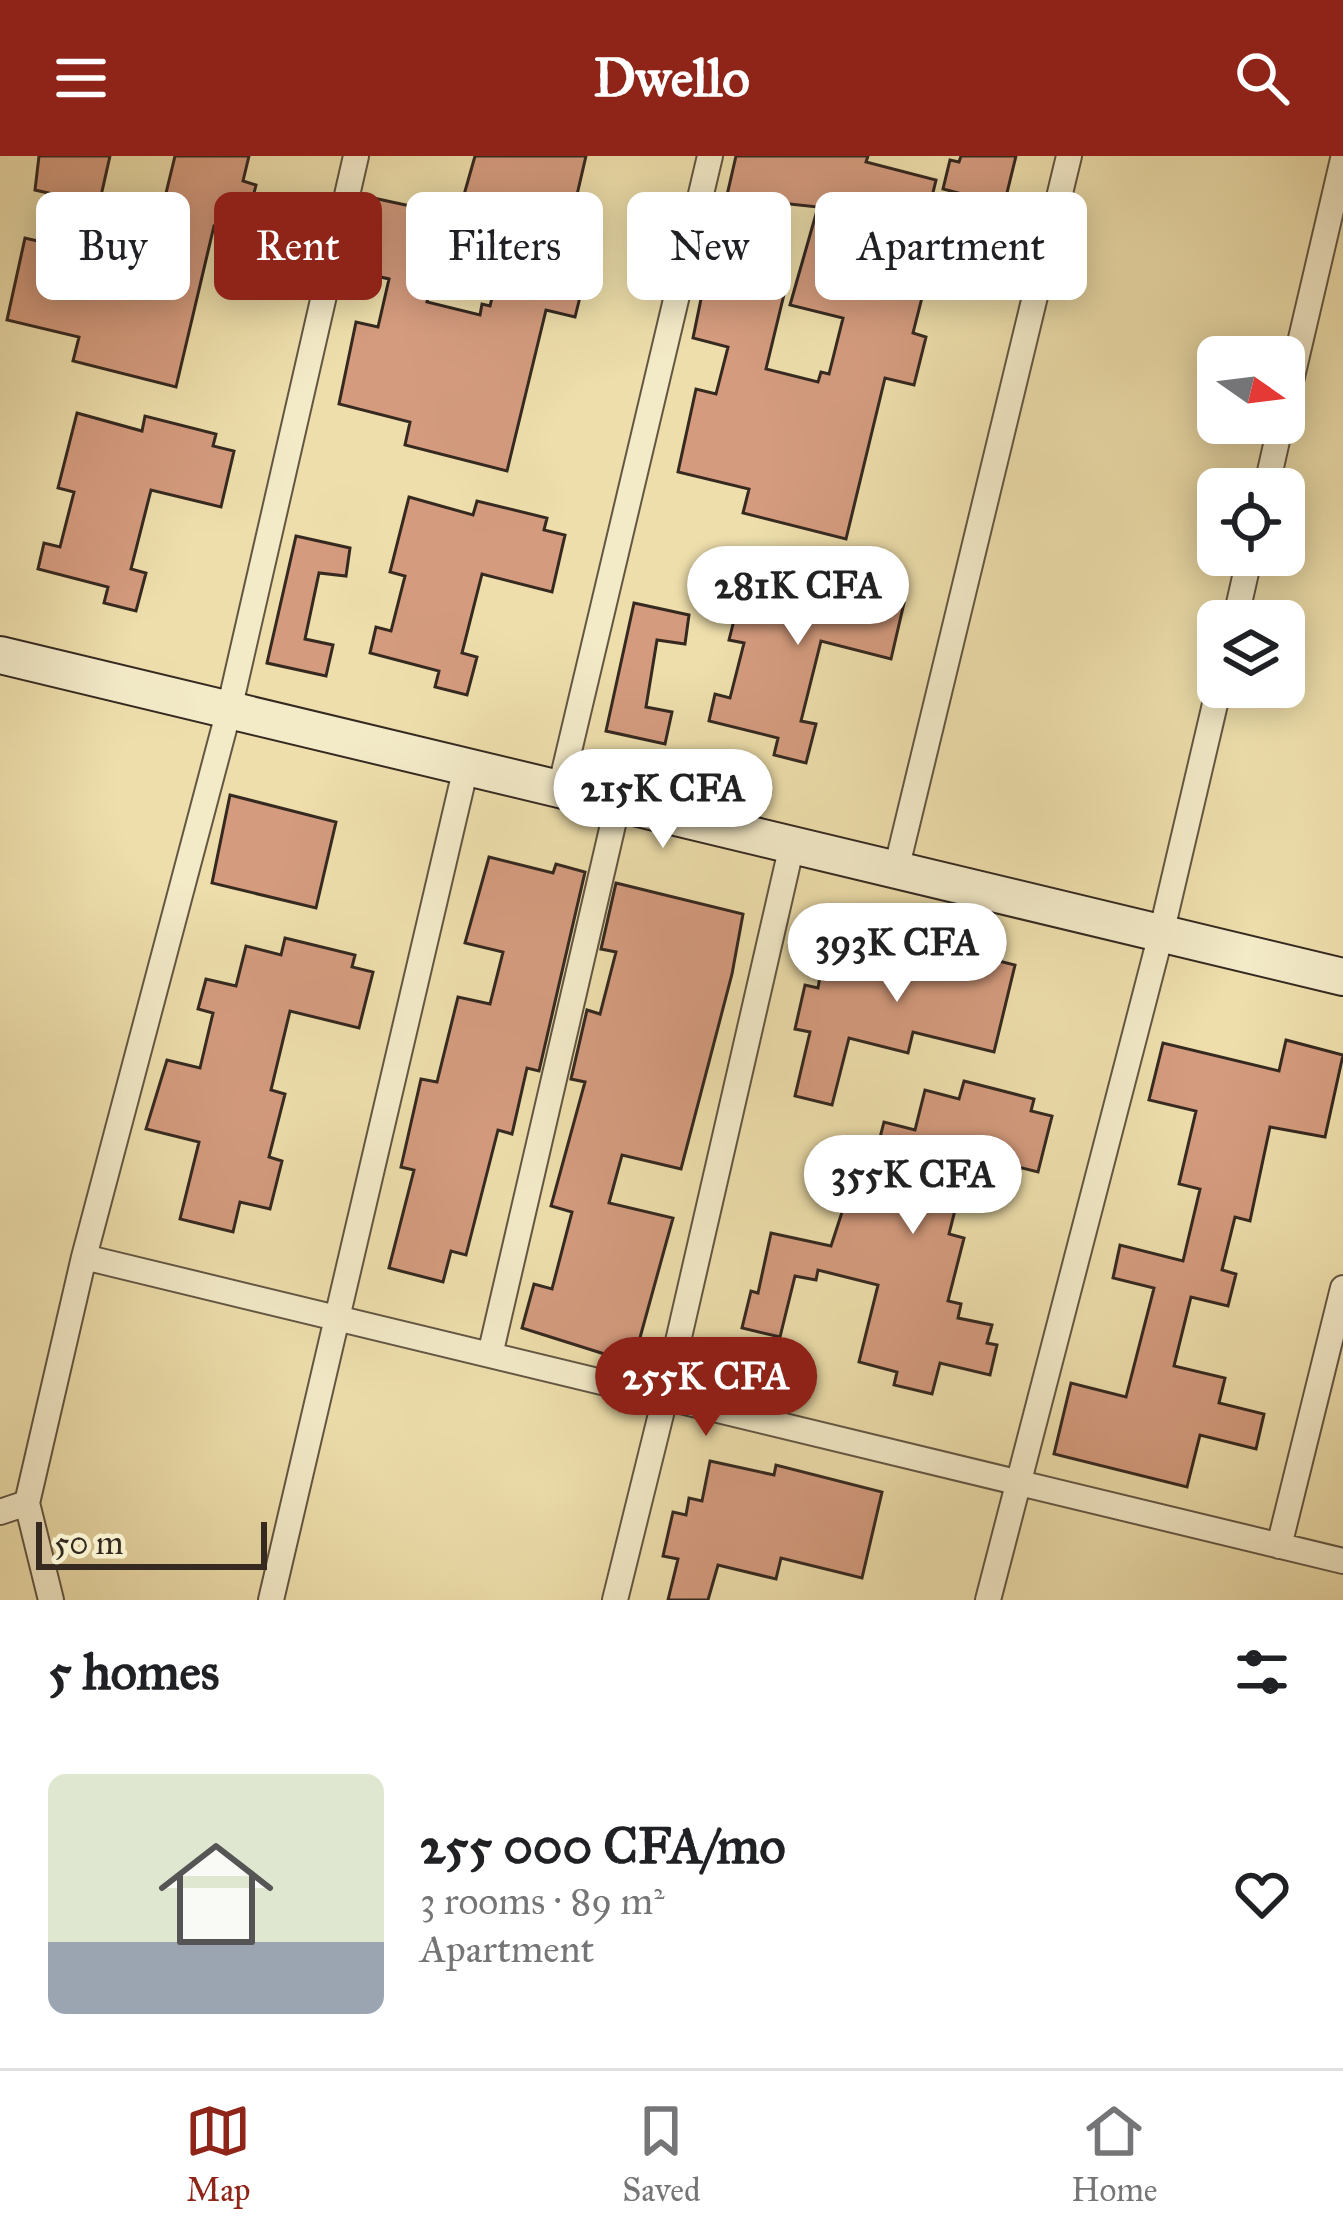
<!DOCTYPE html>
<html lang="en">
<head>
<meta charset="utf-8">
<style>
  body { margin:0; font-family:"IM FELL Great Primer",serif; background:#f6f6f6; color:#202124; height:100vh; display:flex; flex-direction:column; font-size:45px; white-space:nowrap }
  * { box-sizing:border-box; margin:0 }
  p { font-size:39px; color:#757577 }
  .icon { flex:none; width:66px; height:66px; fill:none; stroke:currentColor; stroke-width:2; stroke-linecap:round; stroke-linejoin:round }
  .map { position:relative; height:1444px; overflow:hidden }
  .drawer { display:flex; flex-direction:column; background:#fff; flex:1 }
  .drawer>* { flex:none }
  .guide { position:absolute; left:36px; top:36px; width:1272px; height:108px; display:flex; gap:24px }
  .needle { width:78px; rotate:104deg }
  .fabs { position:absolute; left:1197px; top:180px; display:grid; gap:24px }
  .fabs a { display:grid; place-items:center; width:108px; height:108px; border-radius:18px; background:#fff; box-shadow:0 6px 30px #0003; font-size:60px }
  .scale { position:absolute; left:36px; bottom:30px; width:231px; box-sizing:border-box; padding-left:12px; border:6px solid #352920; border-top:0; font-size:33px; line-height:42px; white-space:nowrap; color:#352920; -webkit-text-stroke:9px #f3eac8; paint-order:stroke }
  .price { position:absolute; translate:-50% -102px; padding:0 27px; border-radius:42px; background:#fff; color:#222; font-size:39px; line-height:78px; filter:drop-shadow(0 3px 6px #0008) }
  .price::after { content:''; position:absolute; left:50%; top:72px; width:36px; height:27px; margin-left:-18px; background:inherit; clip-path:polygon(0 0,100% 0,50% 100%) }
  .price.current { background:#8f2418; color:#fff }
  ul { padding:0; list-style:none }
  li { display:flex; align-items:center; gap:36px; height:300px; padding:0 48px }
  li+li { border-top:3px solid #e0e0e0 }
  li span { display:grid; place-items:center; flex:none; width:336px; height:240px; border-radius:18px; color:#555 }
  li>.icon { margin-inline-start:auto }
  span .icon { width:144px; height:144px; fill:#fffc; stroke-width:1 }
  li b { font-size:51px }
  h2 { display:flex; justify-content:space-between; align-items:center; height:144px; padding:0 48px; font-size:51px }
  .pill { padding:0 42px; border-radius:18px; background:#fff; box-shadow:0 6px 30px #0003; font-size:42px; line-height:108px }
  .pill.current { background:#8f2418; color:#fff }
  header { display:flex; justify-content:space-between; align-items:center; height:156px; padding:0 48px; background:#8f2418; color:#fff; font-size:54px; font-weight:700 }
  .tab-bar { display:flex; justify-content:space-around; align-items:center; height:168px; border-top:3px solid #e0e0e0; background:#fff; font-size:33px; color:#757577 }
  .tab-bar a { display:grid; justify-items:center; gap:6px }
  .tab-bar .current { color:#8f2418 }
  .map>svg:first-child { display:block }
</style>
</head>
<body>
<header><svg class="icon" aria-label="menu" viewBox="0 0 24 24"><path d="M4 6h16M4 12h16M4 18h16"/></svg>Dwello<svg class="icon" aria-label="search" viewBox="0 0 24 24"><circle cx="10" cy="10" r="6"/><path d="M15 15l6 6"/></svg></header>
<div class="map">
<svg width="1343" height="1444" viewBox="0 0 1343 1444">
  <rect width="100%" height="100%" fill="#eddeab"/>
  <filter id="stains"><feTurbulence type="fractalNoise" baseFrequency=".00167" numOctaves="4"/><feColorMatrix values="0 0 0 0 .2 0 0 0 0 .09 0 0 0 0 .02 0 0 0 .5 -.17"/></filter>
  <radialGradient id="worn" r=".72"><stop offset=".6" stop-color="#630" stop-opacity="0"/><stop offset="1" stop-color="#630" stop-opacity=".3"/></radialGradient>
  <path fill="#d49b7e" stroke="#352920" stroke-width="3" d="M39 0H110L96 62 148 75 151 64 159 66 175 0H249L243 25 256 29 244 77 214 70 176 231 73 205 79 181 7 164 25 82 46 87 57 39 35 34Z
    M475 0H586L576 43 590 46 574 110 587 113 575 161 546 154 507 315 405 289 410 266 339 248 356 166 378 171 389 123 354 115 369 41 447 58 427 146 480 159 482 148 490 150 504 94 452 81Z
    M736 0H868L866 6 936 24 915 111 929 114 913 177 926 181 914 229 885 222 846 383 743 357 749 333 678 316 696 233 716 238 728 191 693 182 708 109 787 126 766 213 818 226 821 216 829 218 843 162 790 149 818 51 753 44 751 54 725 48Z
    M961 0H1016L1004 49 943 33 950 4 959 6Z
    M77 257 142 275 145 260 216 278 213 290 234 295 221 351 151 334 131 413 146 417 136 455 104 447 108 431 38 413 44 387 60 391 74 336 58 332Z
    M409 341 473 359 477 345 547 362 544 374 565 379 552 436 482 418 462 497 477 501 467 539 435 531 439 515 370 497 376 471 391 475 405 420 390 416Z
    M296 380 350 392 346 420 319 417 305 483 333 489 326 520 267 507Z
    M748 409 812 427 816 412 886 429 883 441 904 447 891 503 821 485 801 565 816 568 806 607 774 599 778 582 709 565 715 538 730 542 744 487 729 484Z
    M634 447 689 459 685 488 657 484 646 551 672 556 665 588 606 575Z
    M230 639 336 666 316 752 212 727Z
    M489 701 553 717 556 708 585 716 539 915 527 912 512 978 498 974 466 1099 451 1095 443 1126 389 1112 414 1014 401 1011 421 923 437 926 458 841 490 848 503 796 465 787Z
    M616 727 743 758 732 818 681 1013 622 999 609 1047 673 1062 633 1207 522 1172 534 1128 552 1133 572 1056 551 1050 585 926 571 923 587 854 600 858 616 796 601 793Z
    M842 779 906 793 908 782 1015 809 994 896 913 876 908 897 849 882 832 949 795 940 810 876 795 873 805 829 818 832 821 815 834 818Z
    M285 782 355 799 352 811 373 816 359 872 290 855 271 934 285 938 269 1001 282 1005 270 1053 240 1046 233 1076 180 1063 199 986 146 973 167 904 200 912 213 857 198 853 206 823 236 830 246 790 281 799Z
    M1286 884 1343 899 1325 981 1270 971 1250 1065 1235 1061 1222 1114 1236 1118 1228 1150 1191 1141 1174 1210 1225 1222 1219 1247 1264 1258 1256 1293 1200 1279 1187 1331 1054 1298 1071 1227 1126 1241 1154 1132 1113 1122 1120 1089 1183 1105 1200 1033 1179 1028 1196 955 1149 944 1163 887 1279 915Z
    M964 925 1034 943 1031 955 1052 960 1038 1016 969 999 949 1078 964 1082 948 1145 961 1148 958 1162 992 1169 987 1187 997 1189 990 1219 940 1207 932 1238 894 1229 897 1216 859 1206 878 1129 818 1114 816 1124 795 1120 780 1181 742 1172 751 1135 758 1137 771 1077 831 1090 845 1047 878 1055 892 1001 876 997 884 966 915 974 925 934 959 943Z
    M710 1305 774 1319 776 1309 882 1336 862 1422 781 1402 776 1423 718 1409 708 1444H668L678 1403 663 1400 673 1356 686 1359 689 1342 702 1345Z"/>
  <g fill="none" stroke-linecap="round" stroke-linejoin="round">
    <defs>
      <path id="street" d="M1284 255 1343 3
        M1266 333 1281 267
        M1235 465 1250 399
        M560 633 710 0
        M896 714 1069 0
        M84 1101 1343 1405
        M490 1199 618 647
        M0 1356 27 1347
        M1279 1390 1343 1132
        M51 1444 27 1347 84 1101 229 554 356 0
        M271 1444 466 611
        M615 1444 665 1242 792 689
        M988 1444 1161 778 1219 531"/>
      <path id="secondary" d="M0 499 1343 821"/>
    </defs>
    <use href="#street" stroke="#635643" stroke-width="28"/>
    <use href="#secondary" stroke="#352920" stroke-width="40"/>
    <use href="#street" stroke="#f3eac8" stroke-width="24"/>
    <use href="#secondary" stroke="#f3eac8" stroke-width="36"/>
  </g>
  <rect width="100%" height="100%" filter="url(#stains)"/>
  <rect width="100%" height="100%" fill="url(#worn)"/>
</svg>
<div class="fabs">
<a><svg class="needle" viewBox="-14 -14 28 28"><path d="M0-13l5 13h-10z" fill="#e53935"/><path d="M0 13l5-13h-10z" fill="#757577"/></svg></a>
<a><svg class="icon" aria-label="locate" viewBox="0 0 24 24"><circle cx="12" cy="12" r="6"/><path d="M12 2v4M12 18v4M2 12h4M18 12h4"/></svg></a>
<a><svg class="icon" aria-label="layers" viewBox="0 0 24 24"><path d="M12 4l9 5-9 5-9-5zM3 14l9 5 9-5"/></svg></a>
</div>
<div class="scale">50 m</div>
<b class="price" style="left:798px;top:492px">281K CFA</b>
<b class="price" style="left:663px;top:695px">215K CFA</b>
<b class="price" style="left:897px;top:849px">393K CFA</b>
<b class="price" style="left:913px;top:1081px">355K CFA</b>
<b class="price current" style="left:706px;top:1283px">255K CFA</b>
<div class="guide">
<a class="pill">Buy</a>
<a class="pill current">Rent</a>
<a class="pill">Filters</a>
<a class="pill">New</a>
<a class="pill">Apartment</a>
</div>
</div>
<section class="drawer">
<h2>5 homes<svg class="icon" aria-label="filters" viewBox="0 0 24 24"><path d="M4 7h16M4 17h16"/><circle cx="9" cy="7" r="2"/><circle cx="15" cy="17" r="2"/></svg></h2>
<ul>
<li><span style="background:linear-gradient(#dfe7d0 70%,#9aa5b1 0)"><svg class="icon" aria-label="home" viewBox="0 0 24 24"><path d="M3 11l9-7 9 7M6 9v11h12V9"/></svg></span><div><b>255 000 CFA/mo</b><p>3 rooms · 89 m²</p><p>Apartment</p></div><svg class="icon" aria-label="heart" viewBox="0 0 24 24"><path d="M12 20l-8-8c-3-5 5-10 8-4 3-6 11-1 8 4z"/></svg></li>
</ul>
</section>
<nav class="tab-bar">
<a class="current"><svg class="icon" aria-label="map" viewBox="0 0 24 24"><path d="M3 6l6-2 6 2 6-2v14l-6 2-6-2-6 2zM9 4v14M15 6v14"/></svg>Map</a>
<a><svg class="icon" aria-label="saved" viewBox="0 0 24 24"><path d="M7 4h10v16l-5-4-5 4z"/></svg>Saved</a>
<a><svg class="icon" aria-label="home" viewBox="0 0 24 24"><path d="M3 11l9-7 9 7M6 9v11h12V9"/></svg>Home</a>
</nav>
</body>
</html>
